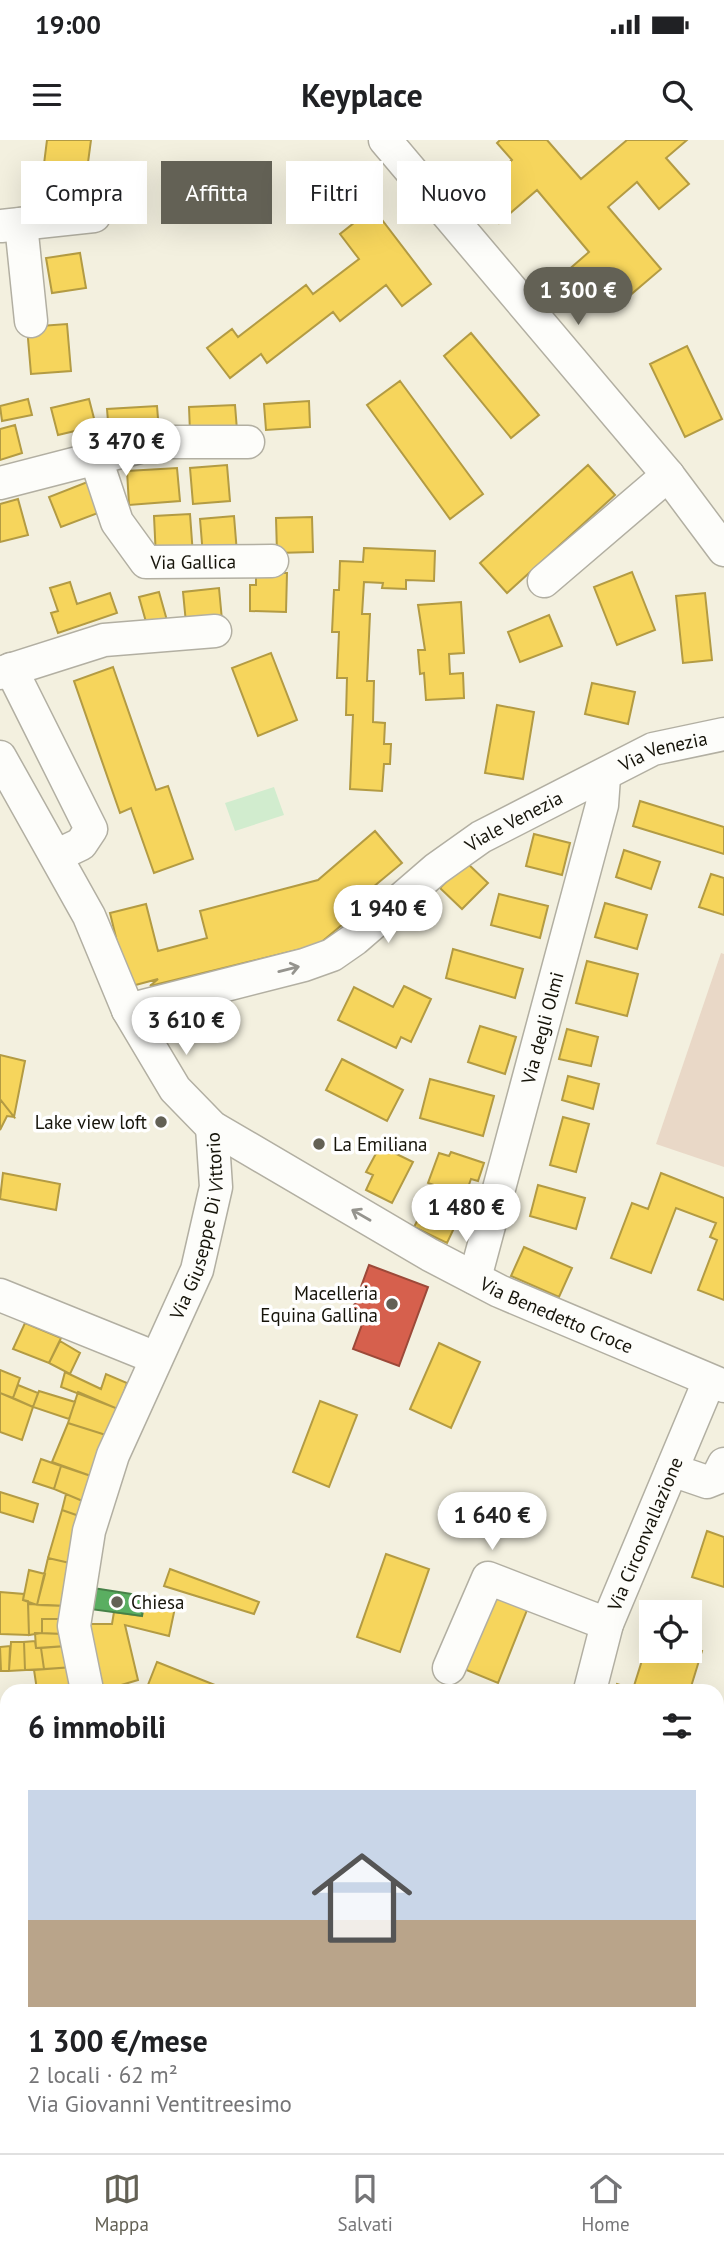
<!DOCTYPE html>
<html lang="it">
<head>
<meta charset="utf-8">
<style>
  body { margin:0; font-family:"PT Sans",sans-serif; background:#f6f6f6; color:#202124; height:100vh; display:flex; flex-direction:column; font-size:26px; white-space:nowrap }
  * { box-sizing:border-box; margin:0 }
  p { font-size:23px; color:#757577 }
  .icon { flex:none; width:38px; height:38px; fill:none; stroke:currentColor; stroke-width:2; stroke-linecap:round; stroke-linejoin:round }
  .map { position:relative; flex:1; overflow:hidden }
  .details { position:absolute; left:0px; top:1544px; width:724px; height:471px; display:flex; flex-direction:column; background:#fff; border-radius:21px 21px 0 0; box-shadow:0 7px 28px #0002 }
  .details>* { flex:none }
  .guide { position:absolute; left:21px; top:21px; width:682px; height:63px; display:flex; gap:14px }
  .controls { position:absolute; left:639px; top:1460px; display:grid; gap:14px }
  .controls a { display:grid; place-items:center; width:63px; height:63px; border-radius:0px; background:#fff; box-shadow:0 7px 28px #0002; font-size:35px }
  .price { position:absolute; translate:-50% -60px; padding:0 16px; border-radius:24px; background:#fff; color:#222; font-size:23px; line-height:46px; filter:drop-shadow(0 2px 4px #0008) }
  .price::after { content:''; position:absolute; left:50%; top:42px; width:21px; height:16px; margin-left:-10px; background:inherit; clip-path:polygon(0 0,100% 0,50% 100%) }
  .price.on { background:#636155; color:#fff }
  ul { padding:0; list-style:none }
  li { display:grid; align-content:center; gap:14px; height:371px; padding:0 28px }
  li span { display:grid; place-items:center; height:217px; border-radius:0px; color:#555 }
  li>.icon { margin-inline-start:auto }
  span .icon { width:126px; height:126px; fill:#fffc; stroke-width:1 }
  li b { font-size:30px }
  h2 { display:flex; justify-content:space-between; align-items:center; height:84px; padding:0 28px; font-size:30px }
  .tag { padding:0 24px; border-radius:0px; background:#fff; box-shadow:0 7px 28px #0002; font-size:24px; line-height:63px }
  .tag.on { background:#636155; color:#fff }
  .status { display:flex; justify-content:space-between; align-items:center; height:49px; padding:0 35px; background:#fff; direction:ltr }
  .status svg { height:19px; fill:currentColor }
  header { display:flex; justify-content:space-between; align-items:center; height:91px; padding:0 28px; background:#fff; font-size:32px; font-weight:600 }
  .tab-bar { display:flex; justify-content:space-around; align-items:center; height:98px; border-top:2px solid #e0e0e0; background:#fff; font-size:19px; color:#757577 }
  .tab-bar a { display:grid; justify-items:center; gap:4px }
  .tab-bar .on { color:#636155 }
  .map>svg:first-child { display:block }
</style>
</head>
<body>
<div class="status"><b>19:00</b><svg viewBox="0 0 49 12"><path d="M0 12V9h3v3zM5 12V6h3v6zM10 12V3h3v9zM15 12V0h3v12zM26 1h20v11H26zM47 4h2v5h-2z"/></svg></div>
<header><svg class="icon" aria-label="menu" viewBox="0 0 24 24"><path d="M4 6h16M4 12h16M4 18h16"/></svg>Keyplace<svg class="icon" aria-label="search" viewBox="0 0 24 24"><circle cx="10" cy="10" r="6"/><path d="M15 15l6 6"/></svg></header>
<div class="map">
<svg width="724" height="2013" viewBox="0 0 724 2013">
  <rect width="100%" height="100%" fill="#f3f0df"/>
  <path fill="#e9d8c7" d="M721 813 724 814V1027L656 1004Z"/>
  <path fill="#d1ecce" d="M274 647 284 675 235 691 225 663Z"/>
  <path fill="#f6d55c" stroke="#b39b43" stroke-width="2" d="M47 0H91L85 45 42 40Z
    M500 0H547L581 39 627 0H687L666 18 689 44 659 69 637 42 608 67 661 129 628 157 615 143 585 169 559 138 589 112 537 50 499 83 473 53 512 20 497 3Z
    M373 68 431 144 402 166 386 145 340 181 333 172 267 223 261 214 230 238 207 208 232 189 238 197 306 145 313 154 359 119 340 94Z
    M80 113 86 148 52 153 46 118Z
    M67 184 71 231 31 234 27 187Z
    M471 193 539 275 511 298 444 216Z
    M687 206 722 279 685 297 650 224Z
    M400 241 483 354 450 379 367 265Z
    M28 259 32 275 2 281 0 266Z
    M89 259 96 286 58 295 51 268Z
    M309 261 310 287 266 290 264 264Z
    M235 265 237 290 190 292 189 267Z
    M157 266 159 291 109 294 107 269Z
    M15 285 22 313 0 320V289Z
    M227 325 230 361 193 364 190 328Z
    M588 325 615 355 507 453 480 423Z
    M177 328 180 361 129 365 127 331Z
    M95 339 106 370 61 387 49 357Z
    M18 359 28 395 0 402V364Z
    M190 374 193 415 156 418 154 376Z
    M234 376 237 413 203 416 200 379Z
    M312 377 313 412 277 413 276 378Z
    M364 408 435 411 434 441 406 440V449L382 448 383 443 364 442 362 474H370L367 541H374L373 582 385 583 384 604H391L390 624H384L382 651 350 649 353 575H346L347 538H337L339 492H332L334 450H339L340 421 363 422Z
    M632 432 655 490 617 505 594 447Z
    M256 433H287L286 472 250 471V445H256Z
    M70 442 77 464 110 453 117 473 58 493 51 473 58 471 50 448Z
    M219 448 222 480 186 483 183 452Z
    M159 452 168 484 148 489 139 457Z
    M705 453 712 520 683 523 676 456Z
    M461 462 464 513 449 514 450 534 463 533 464 558 426 560 424 533 420 534 418 510H425L418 465Z
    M549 475 562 506 520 522 508 492Z
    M271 513 297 580 258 596 232 528Z
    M113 527 156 650 168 646 193 719 154 733 131 668 120 673 74 541Z
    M592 543 635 552 628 584 585 574Z
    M497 565 534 572 523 639 485 633Z
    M640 661 724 687V714L633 686Z
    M375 691 402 723 348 768 350 778 318 805 150 846 158 839 128 847 110 773 146 764 158 811 207 798 200 771 318 740Z
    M534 694 570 703 562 735 526 726Z
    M624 710 660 722 651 749 616 737Z
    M466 722 488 743 462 769 440 748Z
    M711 734 724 738V775L699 767Z
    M499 754 548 766 540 798 491 785Z
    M605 763 647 775 637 809 595 797Z
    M453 809 523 829 515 858 446 838Z
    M587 821 638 834 627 876 576 863Z
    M404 846 431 859 411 902 401 897 396 908 338 880 354 847 393 867Z
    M480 886 516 897 505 934 468 922Z
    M567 889 598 897 591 926 559 919Z
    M0 915 25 921 14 977 0 959Z
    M342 919 403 950 387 981 326 950Z
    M568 936 599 944 593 969 562 960Z
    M430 939 494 956 483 996 420 978Z
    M0 959 14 977 7 976 0 990Z
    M563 977 589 984 576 1032 550 1025Z
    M380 1006 413 1022 392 1063 366 1050 373 1035 366 1032Z
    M451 1012 484 1023 478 1041 471 1039 465 1056 428 1043 439 1013 449 1016Z
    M3 1033 60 1044 56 1070 0 1059Z
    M661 1033 724 1058V1160L698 1150 717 1100 710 1097 716 1083 676 1068 651 1133 611 1118 632 1063 648 1069Z
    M538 1045 585 1058 576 1089 530 1076Z
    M432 1052 464 1067 447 1103 414 1087Z
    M524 1107 572 1128 559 1157 511 1136Z
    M25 1183 61 1198 49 1223 13 1209Z
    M60 1201 80 1213 70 1234 49 1223Z
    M439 1203 480 1222 451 1288 410 1269Z
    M0 1230 20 1238 13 1258 0 1253Z
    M65 1232 101 1249 106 1234 127 1243 118 1269 61 1247Z
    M18 1245 38 1253 33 1267 13 1258Z
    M39 1251 75 1262 69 1279 33 1267Z
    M78 1252 118 1269 109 1296 68 1283Z
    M0 1253 33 1267 22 1300 0 1292Z
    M320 1261 357 1275 329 1347 293 1332Z
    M68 1283 109 1296 91 1336 52 1322Z
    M41 1319 61 1326 54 1349 33 1342Z
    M61 1326 91 1336 85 1362 54 1349Z
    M0 1352 38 1364 33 1382 0 1372Z
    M66 1354 85 1362 82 1377 62 1370Z
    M62 1370 82 1377 74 1424 48 1418Z
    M707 1391 724 1397V1447L692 1437Z
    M386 1414 429 1429 400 1512 357 1497Z
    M48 1418 74 1424 66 1466 37 1465Z
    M170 1429 259 1462 254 1474 164 1446Z
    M29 1430 45 1434 37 1465 23 1460Z
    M0 1452 24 1454 23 1460 28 1461 29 1495 0 1494Z
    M145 1456 176 1463 169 1496 125 1485 138 1540 118 1546 119 1550H100L89 1484H112L114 1472 142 1476Z
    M494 1456 527 1470 498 1543 464 1529Z
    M28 1464 66 1466 65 1479H42V1493L29 1495Z
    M42 1479H65L74 1527 44 1529 41 1508 66 1506 63 1494 42 1493Z
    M35 1493 63 1494 66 1506 36 1508Z
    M650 1495 651 1510H690V1507L702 1511 690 1550H615L617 1544 633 1549Z
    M35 1501 36 1508H41L44 1529 25 1530 24 1502Z
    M11 1502H24L25 1530 9 1531Z
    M10 1506 9 1531H1L0 1507Z
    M157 1522 215 1545 212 1550H146Z
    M74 1527 79 1550H37L34 1530Z
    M718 1583 724 1585V1635L718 1633Z
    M7 1679V1737L2 1686Z
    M0 1686 5 1724 0 1725Z
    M718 1686 724 1688V1723L718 1721Z
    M0 1750H7V1826H0Z
    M718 1963 724 1964V2009L708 2008 718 2007Z
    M145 2007H196L203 2009 201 2013H148L149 2008Z
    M319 2007H364L365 2013H320Z
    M417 2007H446L449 2012 421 2013Z
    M548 2007H577V2013H549Z"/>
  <path fill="#d6604d" stroke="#9c4939" stroke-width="2" d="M369 1125 428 1147 399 1226 353 1209 364 1179 351 1174Z"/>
  <path fill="#5aae61" stroke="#468047" stroke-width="2" d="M93 1448 145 1456 142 1476 90 1469Z"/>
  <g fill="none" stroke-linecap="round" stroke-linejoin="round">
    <defs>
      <g id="minor">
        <path d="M385 0 668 335 724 410"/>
        <path d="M21 84 31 181"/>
        <path d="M1 86 94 76"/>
        <path id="s1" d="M96 319 117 382 146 422 272 421"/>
        <path d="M0 343 159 302H248"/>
        <path d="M544 441 668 335"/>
        <path d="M11 529 91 689 81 704 58 715"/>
        <path d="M0 533 104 500 215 491"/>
        <path id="s2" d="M0 617 89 776 128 870 175 949 212 987 430 1115 499 1151 724 1246"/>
        <path id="s3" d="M128 870 304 825 332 815 355 799 436 729 481 697 653 609 724 594"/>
        <path id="s4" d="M475 1138 602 665 604 637"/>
        <path d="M0 1155 156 1218"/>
        <path d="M672 1330 707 1342 717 1338 724 1324"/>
        <path d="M449 1528 488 1438 607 1484"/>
        <path id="s5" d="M87 1550 74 1486 89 1391 113 1315 197 1130 216 1047 212 987"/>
        <path id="s6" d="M590 1550 607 1484 709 1241"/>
        <path d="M718 1665 724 1668"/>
        <path d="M0 1675 7 1672"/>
        <path d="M718 1888 724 1891"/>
        <path d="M385 2007 386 2013"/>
        <path d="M6 2013 8 2007"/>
        <path d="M231 2013 234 2007"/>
        <path d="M598 2013V2007"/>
      </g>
    </defs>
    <use href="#minor" stroke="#b2afa2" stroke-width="35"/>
    <use href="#minor" stroke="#fdfdfa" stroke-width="32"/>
  </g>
  <defs><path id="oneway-shaft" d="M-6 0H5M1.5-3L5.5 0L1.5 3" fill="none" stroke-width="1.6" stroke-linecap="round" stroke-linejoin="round" transform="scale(1.75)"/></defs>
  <g stroke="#95948e">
    <use href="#oneway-shaft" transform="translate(289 829) rotate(-14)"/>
    <use href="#oneway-shaft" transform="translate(361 1075) rotate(-150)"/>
  </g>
  <g fill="#636155" stroke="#fff" stroke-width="2.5">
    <circle cx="161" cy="982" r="7"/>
    <circle cx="319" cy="1004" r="7"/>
    <circle cx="392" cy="1164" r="7"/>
    <circle cx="117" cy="1462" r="7"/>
  </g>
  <g text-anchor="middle" stroke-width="7" stroke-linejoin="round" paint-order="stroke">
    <g font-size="19" fill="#16140a" stroke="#fff">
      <text dy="7" stroke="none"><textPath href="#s1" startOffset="163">Via Gallica</textPath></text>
      <text dy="7" stroke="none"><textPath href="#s3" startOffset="604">Via Venezia</textPath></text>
      <text dy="7" stroke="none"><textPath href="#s3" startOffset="438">Viale Venezia</textPath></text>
      <text dy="7" stroke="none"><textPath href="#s4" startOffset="259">Via degli Olmi</textPath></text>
      <text dy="7" stroke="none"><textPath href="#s5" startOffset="488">Via Giuseppe Di Vittorio</textPath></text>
      <text dy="7" stroke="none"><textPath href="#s2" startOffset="822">Via Benedetto Croce</textPath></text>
      <text dy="7" stroke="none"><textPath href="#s6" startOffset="166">Via Circonvallazione</textPath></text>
    </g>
    <g font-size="19" fill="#16140a" stroke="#fff" text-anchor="end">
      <text x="147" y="989">Lake view loft</text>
      <text x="333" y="1011" text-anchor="start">La Emiliana</text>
      <text x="378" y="1160">Macelleria<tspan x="378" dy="22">Equina Gallina</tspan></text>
      <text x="131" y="1469" text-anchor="start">Chiesa</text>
    </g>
  </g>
</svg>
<div class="controls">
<a><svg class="icon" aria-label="locate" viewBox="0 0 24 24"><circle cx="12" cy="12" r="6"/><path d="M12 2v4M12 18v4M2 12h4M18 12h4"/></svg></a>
</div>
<b class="price on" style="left:578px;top:187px">1 300 €</b>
<b class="price" style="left:126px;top:338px">3 470 €</b>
<b class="price" style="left:388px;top:805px">1 940 €</b>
<b class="price" style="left:186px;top:917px">3 610 €</b>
<b class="price" style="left:466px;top:1104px">1 480 €</b>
<b class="price" style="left:492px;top:1412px">1 640 €</b>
<div class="guide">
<a class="tag">Compra</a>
<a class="tag on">Affitta</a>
<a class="tag">Filtri</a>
<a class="tag">Nuovo</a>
</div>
<section class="details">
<h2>6 immobili<svg class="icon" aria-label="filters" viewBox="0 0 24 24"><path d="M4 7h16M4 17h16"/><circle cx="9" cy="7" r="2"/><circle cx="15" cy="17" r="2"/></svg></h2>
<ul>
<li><span style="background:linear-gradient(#c9d6e8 60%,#b9a48a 0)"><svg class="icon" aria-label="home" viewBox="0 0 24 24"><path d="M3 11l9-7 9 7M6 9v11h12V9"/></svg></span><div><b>1 300 €/mese</b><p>2 locali · 62 m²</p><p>Via Giovanni Ventitreesimo</p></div></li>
</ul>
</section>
</div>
<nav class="tab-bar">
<a class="on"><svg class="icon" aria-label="map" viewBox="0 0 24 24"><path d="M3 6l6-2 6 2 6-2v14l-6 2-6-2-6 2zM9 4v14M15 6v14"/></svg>Mappa</a>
<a><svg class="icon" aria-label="saved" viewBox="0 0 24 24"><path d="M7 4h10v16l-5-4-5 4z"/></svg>Salvati</a>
<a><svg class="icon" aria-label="home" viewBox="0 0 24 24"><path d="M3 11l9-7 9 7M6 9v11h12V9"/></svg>Home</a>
</nav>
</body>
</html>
